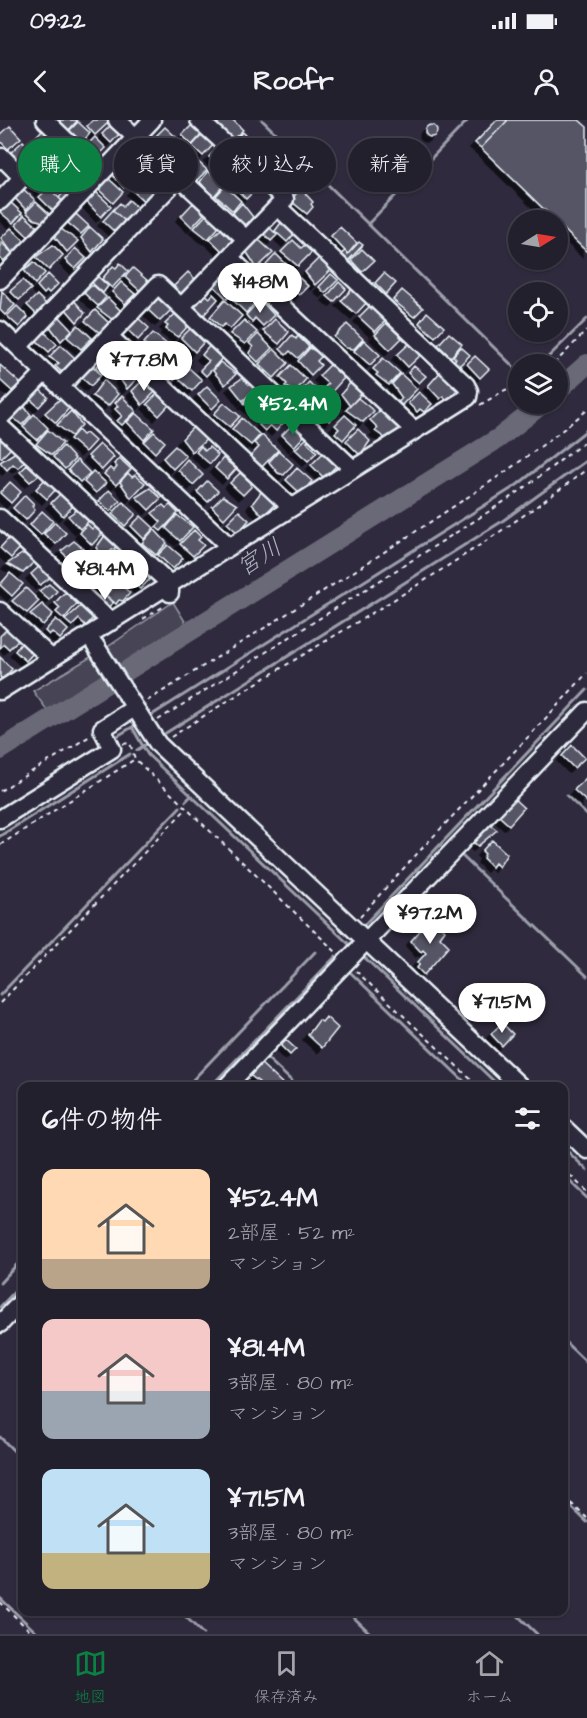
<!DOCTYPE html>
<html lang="ja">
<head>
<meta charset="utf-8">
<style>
  body { margin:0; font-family:"Architects Daughter","Klee One",sans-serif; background:#2f2d3a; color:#f1f3f6; height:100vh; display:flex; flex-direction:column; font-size:22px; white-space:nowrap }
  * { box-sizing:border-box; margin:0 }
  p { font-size:20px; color:#a3a3aa }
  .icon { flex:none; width:33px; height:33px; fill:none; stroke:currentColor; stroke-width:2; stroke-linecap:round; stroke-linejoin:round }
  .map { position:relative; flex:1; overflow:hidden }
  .drawer { position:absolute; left:18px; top:962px; width:550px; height:534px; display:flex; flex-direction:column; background:#23202e; border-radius:12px; box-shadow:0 2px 4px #0004,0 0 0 2px #403e4a }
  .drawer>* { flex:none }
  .banner { position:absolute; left:18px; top:18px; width:552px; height:54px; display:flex; gap:12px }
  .needle { width:39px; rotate:79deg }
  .controls { position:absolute; left:508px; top:90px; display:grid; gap:12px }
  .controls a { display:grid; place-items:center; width:60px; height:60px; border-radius:50%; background:#23202e; box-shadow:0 2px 4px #0004,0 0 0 2px #403e4a; font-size:30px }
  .price { position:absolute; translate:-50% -51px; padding:0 14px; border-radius:21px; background:#fff; color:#222; font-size:20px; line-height:39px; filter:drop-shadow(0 2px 3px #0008) }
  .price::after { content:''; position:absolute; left:50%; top:36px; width:18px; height:14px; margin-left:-9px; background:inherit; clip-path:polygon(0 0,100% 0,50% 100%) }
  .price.on { background:#0b8043; color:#fff }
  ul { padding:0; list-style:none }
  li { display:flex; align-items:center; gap:18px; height:150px; padding:0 24px }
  li span { display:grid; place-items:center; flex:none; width:168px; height:120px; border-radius:12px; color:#555 }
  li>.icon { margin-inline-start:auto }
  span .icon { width:72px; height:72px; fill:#fffc; stroke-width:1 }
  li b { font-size:26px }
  h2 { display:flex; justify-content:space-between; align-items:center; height:72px; padding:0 24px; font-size:26px }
  .chip { padding:0 21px; border-radius:27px; background:#23202e; box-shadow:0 2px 4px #0004,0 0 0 2px #403e4a; font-size:21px; line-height:54px }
  .chip.on { background:#0b8043; color:#fff }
  .status { display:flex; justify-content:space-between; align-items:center; height:42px; padding:0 30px; background:#23202e; direction:ltr }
  .status svg { height:16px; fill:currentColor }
  header { display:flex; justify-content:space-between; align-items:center; height:78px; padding:0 24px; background:#23202e; font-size:27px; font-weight:800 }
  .dock { display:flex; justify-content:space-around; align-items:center; height:84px; border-top:2px solid #403e4a; background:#23202e; font-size:16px; color:#a3a3aa }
  .dock a { display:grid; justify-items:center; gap:3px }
  .dock .on { color:#0b8043 }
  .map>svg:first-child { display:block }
</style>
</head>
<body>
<div class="status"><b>09:22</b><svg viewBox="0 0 49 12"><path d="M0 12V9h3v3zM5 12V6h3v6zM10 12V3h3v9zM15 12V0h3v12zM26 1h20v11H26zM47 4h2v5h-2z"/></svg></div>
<header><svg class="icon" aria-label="back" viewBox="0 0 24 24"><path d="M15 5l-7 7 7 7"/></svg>Roofr<svg class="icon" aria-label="person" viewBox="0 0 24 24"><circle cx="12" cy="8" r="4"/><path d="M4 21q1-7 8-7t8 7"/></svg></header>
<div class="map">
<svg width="587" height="1514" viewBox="0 0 587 1514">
  <defs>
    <filter id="shadow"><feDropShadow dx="-5" dy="5" stdDeviation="0" flood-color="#0009"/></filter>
  </defs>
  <rect width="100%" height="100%" fill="#2f2a3d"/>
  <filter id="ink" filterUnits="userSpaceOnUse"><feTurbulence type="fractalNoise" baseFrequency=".0167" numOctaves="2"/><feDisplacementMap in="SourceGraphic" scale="12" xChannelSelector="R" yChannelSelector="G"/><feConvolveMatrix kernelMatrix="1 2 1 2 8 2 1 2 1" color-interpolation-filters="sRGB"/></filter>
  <g filter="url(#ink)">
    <path fill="#464455" stroke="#979aa6" stroke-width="1.5" d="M173 482 186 503 47 590 33 571 106 528Z"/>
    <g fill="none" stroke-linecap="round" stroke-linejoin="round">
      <path stroke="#9c9fab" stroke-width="3" d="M262 0 519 252
        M368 104 468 0
        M541 244 587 199
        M147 598 517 365 587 310
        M132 607 148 635 352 827
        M161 616 501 402 587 340
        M114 618 139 603
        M137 630 145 625
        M48 660 103 625
        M567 676 587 695
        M186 681 191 676
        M0 716 130 634
        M460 734 587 856
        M363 806 587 570
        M362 835 499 966
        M351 853 469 966
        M0 875 180 687
        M267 938 297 966
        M506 941 533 966
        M187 966 315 832
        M211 966 336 836
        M564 996 587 1017
        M564 1028 587 1050
        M564 1056 587 1078
        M0 1163 22 1139
        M0 1187 22 1164
        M564 1221 587 1243
        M0 1317 22 1339
        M564 1380 587 1402
        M0 1478 38 1514
        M180 1491 203 1514
        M347 1491 371 1514
        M513 1491 537 1514"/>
      <path stroke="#696978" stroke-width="20" d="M558 270 587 244
        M0 630 499 318 542 284"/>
    </g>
    <path fill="#575565" stroke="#e8f1f8" stroke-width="1.5" filter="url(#shadow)" d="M56 0H76L77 1 66 13Z
      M93 0H108L109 2 95 15 87 6Z
      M221 0H233L243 10 232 20 221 9 219 11 214 7Z
      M497 0H508L481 28 475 23Z
      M508 0H579L587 7V132L558 104V100H555L481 28Z
      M78 2 90 13 82 23 69 11Z
      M112 4 121 12 111 23 102 14Z
      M193 4 203 13 192 25 182 15Z
      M425 11a6 6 0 1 1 12 0a6 6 0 1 1-12 0Z
      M10 6 21 18 8 29 0 21V15Z
      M165 7 176 17 168 26 164 25 155 17Z
      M42 10 50 18 41 28 33 20Z
      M242 12 254 25 248 31 244 27 242 29 234 22Z
      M203 14 214 24 203 36 192 26Z
      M95 17 106 28 98 36 96 34 93 37 84 28Z
      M177 19 190 31 180 42 169 29Z
      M23 21 35 34 23 45 16 38 13 41 7 36Z
      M60 27 74 38 65 49 50 38Z
      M218 27 229 37 220 47 209 37Z
      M262 27 276 40 267 51 254 37Z
      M140 32 150 41 136 57 126 48Z
      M193 37 207 50 194 63 188 58 193 53 185 45Z
      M232 41 242 50 232 61 222 51Z
      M46 42 58 53 41 72 29 60Z
      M77 42 89 54 80 63 68 52Z
      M276 45 292 60 283 70 268 53Z
      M120 46 133 59 124 68 112 54Z
      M155 46 168 58 159 67 146 55Z
      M245 49 249 53 233 69 229 65Z
      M208 51 224 65 213 77 200 62Z
      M60 55 76 70 64 82 59 78 62 74 51 64Z
      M246 57 257 68 246 79 235 68Z
      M108 58 123 72 113 83 98 69Z
      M142 60 154 73 147 84 132 70Z
      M225 66 241 81 233 91 216 76Z
      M21 67 35 80 26 90 13 76Z
      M49 68 63 82 53 91 39 77Z
      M300 68 313 82 311 84 313 87 307 94 291 81Z
      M96 72 111 86 101 97 87 82Z
      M129 80 138 88 126 102 113 90 120 83 123 86Z
      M9 81 22 93 13 103 0 92Z
      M36 82 50 95 43 102 34 99 26 92Z
      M193 83 204 94 192 107 181 96Z
      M242 83 253 97 244 107 233 93Z
      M113 90 127 103 117 114 103 101Z
      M76 94 89 106 81 114 68 103Z
      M24 95 39 108 30 118 16 105Z
      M206 95 219 107 208 119 194 108Z
      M283 100 297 111 287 122 275 111Z
      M90 107 103 119 92 132 81 118Z
      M269 107 277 115 271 121 263 113Z
      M340 107 357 123 348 134 331 116Z
      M11 108 26 122 14 135 1 118Z
      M61 109 78 121 67 132 54 116Z
      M221 109 234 122 223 132 210 119Z
      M258 119 273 133 257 148 246 131Z
      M293 120 301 128 305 125 312 132 298 146 281 132Z
      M1 122 14 135 6 144 0 138Z
      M359 122 363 125 346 143 339 136 345 131 348 134Z
      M53 125 63 135 49 150 36 137Z
      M75 128 86 138 75 149 65 140Z
      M362 129 374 141 362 152 351 140Z
      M276 134 292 150 279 163 265 150 268 147 266 145Z
      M321 136 333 148 315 165 305 152Z
      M34 142 45 153 35 164 24 150Z
      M120 143 128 151 112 168 102 159 113 146 116 148Z
      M133 148 148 161 140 171 125 157Z
      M233 149 244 162 227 179 213 165Z
      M188 152 197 161 182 177 172 168Z
      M294 153 308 166 299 175 293 169 290 172 283 165Z
      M384 153 396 163 386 174 375 163Z
      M48 154 58 164 49 173 47 171 44 174 37 166Z
      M95 154 108 166 103 173 90 161Z
      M331 154 338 160 325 173 319 167Z
      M23 160 31 169 19 180 10 171Z
      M121 162 135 174 125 184 112 172Z
      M339 162 346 169 334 182 327 176Z
      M244 164 261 176 246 193 231 178Z
      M91 166H94L106 177 98 186 84 173Z
      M353 168 368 181 356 194 341 181Z
      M402 170 423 188 414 197 393 180Z
      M2 171 15 185 5 195 0 190Z
      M205 174 210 178 213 174 218 179 203 196 193 187Z
      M37 175 47 185 37 195 27 185Z
      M156 177 171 190 160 201 146 188Z
      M72 178 85 193 77 202 64 187Z
      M108 178 122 192 113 200 97 188Z
      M225 180 242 196 230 209 225 204 221 207 210 197Z
      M257 183 260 186 263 183 274 195 263 206 255 198 252 202 246 195Z
      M371 185 388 198 375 212 359 197Z
      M17 186 28 197 19 207 7 196Z
      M95 190 109 203 100 213 85 201Z
      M427 192 444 207 435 217 419 203Z
      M175 194 188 206 178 217 166 209 168 206 165 204Z
      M58 195 72 210 61 221 48 204Z
      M137 197 149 208 138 220 127 209Z
      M275 199 289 212 279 224 263 211Z
      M244 200 257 212 245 224 230 214Z
      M386 203 402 218 390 230 375 215Z
      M347 204 363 219 354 229 346 228 334 217Z
      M78 205 92 218 81 229 67 217Z
      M190 209 204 222 195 232 181 218Z
      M43 211 57 224 49 232 35 219Z
      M153 213 168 225 158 236 144 223Z
      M449 213 462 224 451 237 438 225Z
      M258 214 272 228 258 242 249 233 253 227 249 223Z
      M292 215 296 219 298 216 309 227 298 238 290 231 286 235 280 229Z
      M364 220 380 235 370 245 354 231Z
      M411 222 424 232 408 247 397 235Z
      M211 224 224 236 206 256 200 250 209 241 202 235Z
      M61 225 77 240 64 254 55 246 59 243 49 237Z
      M461 227 470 235 458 247 453 242 456 239 453 236Z
      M310 228 323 235 317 241 321 245 311 255 298 241Z
      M274 229 288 243 274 258 259 244Z
      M115 230 124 239 106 257 96 247 102 241 99 238 104 233 108 237Z
      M171 232 186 247 174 260 170 255 172 249 170 247 167 250 160 243Z
      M475 236 489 249 480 258 467 244Z
      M383 238 400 253 389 265 376 255 378 253 373 249Z
      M334 241 340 246 336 250 344 258 329 275 323 269 328 264 319 256Z
      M220 242 236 254 225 265 213 251Z
      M0 245 20 263 12 271 0 260Z
      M92 245 101 255 91 266 81 257Z
      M133 245 142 253 127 269 120 259Z
      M291 245 306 259 295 272 285 266 287 264 280 257Z
      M414 246 426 256 419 263 408 253Z
      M189 248 202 260 192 271 179 259Z
      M442 250 455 262 452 266 457 270 447 280 443 276 440 279 428 266Z
      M401 254 417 269 400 287 397 284 402 278 392 264Z
      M245 256 256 267 243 281 231 266Z
      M144 259 156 271 142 285 132 271Z
      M104 260 118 274 108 286 92 276Z
      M309 262 319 272 307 285 297 275Z
      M351 262 362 273 350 286 341 274Z
      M207 266 221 280 212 289 198 275Z
      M38 268 48 277 39 287 28 277Z
      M419 272 432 284 424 292 420 289 417 292 408 283Z
      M261 273 273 284 261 296 244 283 251 275 256 279Z
      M157 274 169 285 159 296 147 284Z
      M122 276 136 291 122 305 117 301 122 296 115 289 118 286 115 283Z
      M324 278 338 291 329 301 313 289Z
      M358 278 374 291 363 302 346 290Z
      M60 279 70 287 56 303 45 293Z
      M224 283 240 296 230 307 214 294Z
      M22 284 31 295 22 305 11 296Z
      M275 288 286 300 276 311 270 305 265 311 259 305Z
      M380 290 401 309V312L388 320 375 311 378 308 370 300Z
      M71 291 82 305 72 316 57 305Z
      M136 293 154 309 144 320 127 302Z
      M34 294 48 308 37 320 23 307Z
      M345 295 356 305 343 320 335 313 339 309 335 305Z
      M242 298 260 315 251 325 232 309Z
      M292 305 304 316 294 327 282 315Z
      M193 307 207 319 192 332 182 319Z
      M358 309 370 321 360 335 346 321Z
      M48 310 63 323 52 335 36 324Z
      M78 310 83 315 86 313 95 321 85 332 70 319Z
      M154 312 165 322 155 333 144 322Z
      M262 315 278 330 260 349 249 338 259 327 254 323Z
      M0 317 13 326 1 338 0 337Z
      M308 317 310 319 307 322 317 332 308 341 295 329Z
      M100 324 114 337 102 350 88 336Z
      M63 326 75 339 65 349 53 337Z
      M175 326 186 336 173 349 163 338Z
      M201 326 205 331 209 327 218 335 210 344 196 332Z
      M19 330 28 338 18 348 13 344 7 350 0 342Z
      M279 331 293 344 284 355 278 353 269 342Z
      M325 331 338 344 324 358 311 345Z
      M119 338 131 349 116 365 104 354 110 348 114 351 117 347 114 344Z
      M223 338 236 349 227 359 215 348Z
      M187 339 203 355 193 365 178 350Z
      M77 340 90 353 80 362 68 350Z
      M30 342 43 352 30 362 20 352Z
      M297 348 312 361 301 374 286 360Z
      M93 351 106 363 96 373 84 362Z
      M128 353 132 357 135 355 145 363 131 378 120 362Z
      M240 353 251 363V367L243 375 230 363Z
      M46 358 57 368 47 379 36 369Z
      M207 361 218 371 208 382 197 372Z
      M10 362 21 372 11 383 0 373Z
      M150 368 161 378 149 390 136 377Z
      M109 370 120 381 110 391 99 381Z
      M262 371 275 384 263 396 252 384Z
      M60 374 74 385 63 396 51 383Z
      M25 375 34 384 32 386 35 390 26 400 13 388Z
      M223 376 237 385 224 399 212 387Z
      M123 382 136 394 125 406 112 394Z
      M163 385 166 388 170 385 178 393 161 411 156 407 161 402 152 393Z
      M81 387 92 398 80 409 68 396Z
      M42 391 53 401 41 415 30 405Z
      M239 391 249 400 238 413 227 403Z
      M177 395 193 407 180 421 166 408Z
      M141 396 154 408 144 419 131 406Z
      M55 402 66 413 56 424 44 414Z
      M87 404 92 409 95 406 103 413 92 425 80 413Z
      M154 409 167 423 156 435 142 423Z
      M194 410 201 417 198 420 204 425 193 436 180 424Z
      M106 414 118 425 104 437 96 428Z
      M10 417 21 427 11 438 0 428Z
      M74 421 84 429 72 442 61 431Z
      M120 425 123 428 106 446 103 443Z
      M168 425 183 438 173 449 158 435Z
      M124 431 135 441 129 447 132 449 120 461 107 448Z
      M22 434H26L34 442 23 453 7 444Z
      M85 435 95 445 85 456 74 446Z
      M42 444 51 457 40 465 31 454Z
      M100 448 117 460 107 471 105 469 102 472 89 461Z
      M139 448 150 459 140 469 129 459Z
      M10 453 23 464 12 476 0 465Z
      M118 462 130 473 123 481 119 480 116 484 106 475Z
      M49 464 57 471 49 480 39 471Z
      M26 468 39 481 27 493 12 481Z
      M69 473 80 480 64 499 56 492 60 488 55 483 63 474Z
      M103 473 113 483 107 488 97 479Z
      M42 484 53 494 43 505 30 494Z
      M83 484 93 494V498L86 506 79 499 72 506 65 500Z
      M56 499 68 510 60 519 52 512 49 515 45 511Z
      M10 506 21 517 9 529 4 524 0 528V516Z
      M24 520 36 530 26 541 15 531Z
      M0 537 12 549 3 559 0 557Z
      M572 625 585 638 574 648 562 636Z
      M587 657V682L574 670Z
      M513 678 524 688 509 705 498 695Z
      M488 703 497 710 478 726 471 720Z
      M492 720 507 734 499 747 495 743 492 747 483 738 485 734 482 731Z
      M431 798 445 810 440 817 449 826 424 855 417 848 420 844 418 842 426 833 423 830 421 832 411 821Z
      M326 897 338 908 322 928 308 915 319 900 322 902Z
      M502 903 513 914 502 926 491 914Z
      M286 920 296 929 290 935 281 926Z
      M258 941 284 965 283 966H251L259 962 247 953Z"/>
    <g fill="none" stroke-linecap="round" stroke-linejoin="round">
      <defs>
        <path id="minor" d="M45 0 101 54
          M117 0 246 119
          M0 40 2 37 22 57
          M0 81 61 17
          M230 138 414 310
          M0 160 152 0
          M182 186 285 79 199 0
          M0 210 229 426
          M109 216 291 387
          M18 227 178 58
          M60 267 158 165 352 348
          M0 298 45 252
          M0 306 170 464V473
          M0 398 111 502
          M0 491 52 539
          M95 525 158 624 520 966
          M0 571 468 277 469 271 466 265 278 87
          M0 699 112 629 102 609 134 588
          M227 966 587 591
          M564 1008 587 1030
          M0 1204 22 1181"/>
      </defs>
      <use href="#minor" stroke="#e8f1f8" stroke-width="21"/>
      <path stroke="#e8f1f8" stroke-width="2" stroke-dasharray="4.5 4.5" stroke-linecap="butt" d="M554 244 587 210
        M480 285 505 270 519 266
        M143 499 166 485
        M147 581C240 523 333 466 424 406 480 369 536 333 587 290
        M158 600 476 400 523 369 587 320
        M171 617C309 527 456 450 587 349
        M123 624 130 623 135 639 336 832
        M0 671 90 616
        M0 725 135 639
        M360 797C433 713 513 636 587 553
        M356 851 478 966
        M0 883 187 688
        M564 1049 587 1072
        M564 1377 587 1398
        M0 1482 33 1514"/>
      <use href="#minor" stroke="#2f2a3d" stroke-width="16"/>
    </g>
  </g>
  <g text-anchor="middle" stroke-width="5" stroke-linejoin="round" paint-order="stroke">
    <g font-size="24" font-style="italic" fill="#afb4be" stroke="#2f2a3d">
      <text transform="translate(259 437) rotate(-32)" y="8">宮川</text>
    </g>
  </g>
</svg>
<div class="controls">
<a><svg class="needle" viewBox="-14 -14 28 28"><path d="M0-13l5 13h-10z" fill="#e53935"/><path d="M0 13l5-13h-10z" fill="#a3a3aa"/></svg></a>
<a><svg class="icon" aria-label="locate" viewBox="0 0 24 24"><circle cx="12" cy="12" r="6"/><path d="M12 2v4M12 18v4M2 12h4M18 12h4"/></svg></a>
<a><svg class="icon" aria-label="layers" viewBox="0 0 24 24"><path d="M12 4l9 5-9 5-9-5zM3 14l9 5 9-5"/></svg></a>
</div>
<b class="price" style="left:260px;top:194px">¥148M</b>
<b class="price" style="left:144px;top:272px">¥77.8M</b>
<b class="price on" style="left:293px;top:316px">¥52.4M</b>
<b class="price" style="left:105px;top:481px">¥81.4M</b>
<b class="price" style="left:430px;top:825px">¥97.2M</b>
<b class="price" style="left:502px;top:914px">¥71.5M</b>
<div class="banner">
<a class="chip on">購入</a>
<a class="chip">賃貸</a>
<a class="chip">絞り込み</a>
<a class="chip">新着</a>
</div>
<section class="drawer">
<h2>6件の物件<svg class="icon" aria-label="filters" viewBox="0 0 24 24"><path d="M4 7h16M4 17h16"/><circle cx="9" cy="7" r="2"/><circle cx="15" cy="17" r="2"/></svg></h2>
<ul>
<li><span style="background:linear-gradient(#ffd9b3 75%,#b9a48a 0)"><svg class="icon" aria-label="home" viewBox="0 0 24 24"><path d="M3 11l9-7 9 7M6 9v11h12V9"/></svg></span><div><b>¥52.4M</b><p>2部屋 · 52 m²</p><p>マンション</p></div></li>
<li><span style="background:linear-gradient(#f6c9c9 60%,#9aa5b1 0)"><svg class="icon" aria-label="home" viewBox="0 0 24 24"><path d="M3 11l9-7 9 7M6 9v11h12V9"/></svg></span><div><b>¥81.4M</b><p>3部屋 · 80 m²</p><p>マンション</p></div></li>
<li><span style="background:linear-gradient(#bfe0f5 70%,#c2b280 0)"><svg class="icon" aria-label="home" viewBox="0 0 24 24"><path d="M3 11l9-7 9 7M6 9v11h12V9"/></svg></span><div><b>¥71.5M</b><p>3部屋 · 80 m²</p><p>マンション</p></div></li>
</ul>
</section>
</div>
<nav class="dock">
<a class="on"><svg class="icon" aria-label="map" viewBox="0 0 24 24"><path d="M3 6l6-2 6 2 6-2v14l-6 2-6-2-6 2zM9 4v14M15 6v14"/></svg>地図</a>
<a><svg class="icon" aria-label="saved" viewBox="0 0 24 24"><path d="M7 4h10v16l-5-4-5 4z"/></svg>保存済み</a>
<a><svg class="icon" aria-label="home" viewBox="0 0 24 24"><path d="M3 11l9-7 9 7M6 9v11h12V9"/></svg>ホーム</a>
</nav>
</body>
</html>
